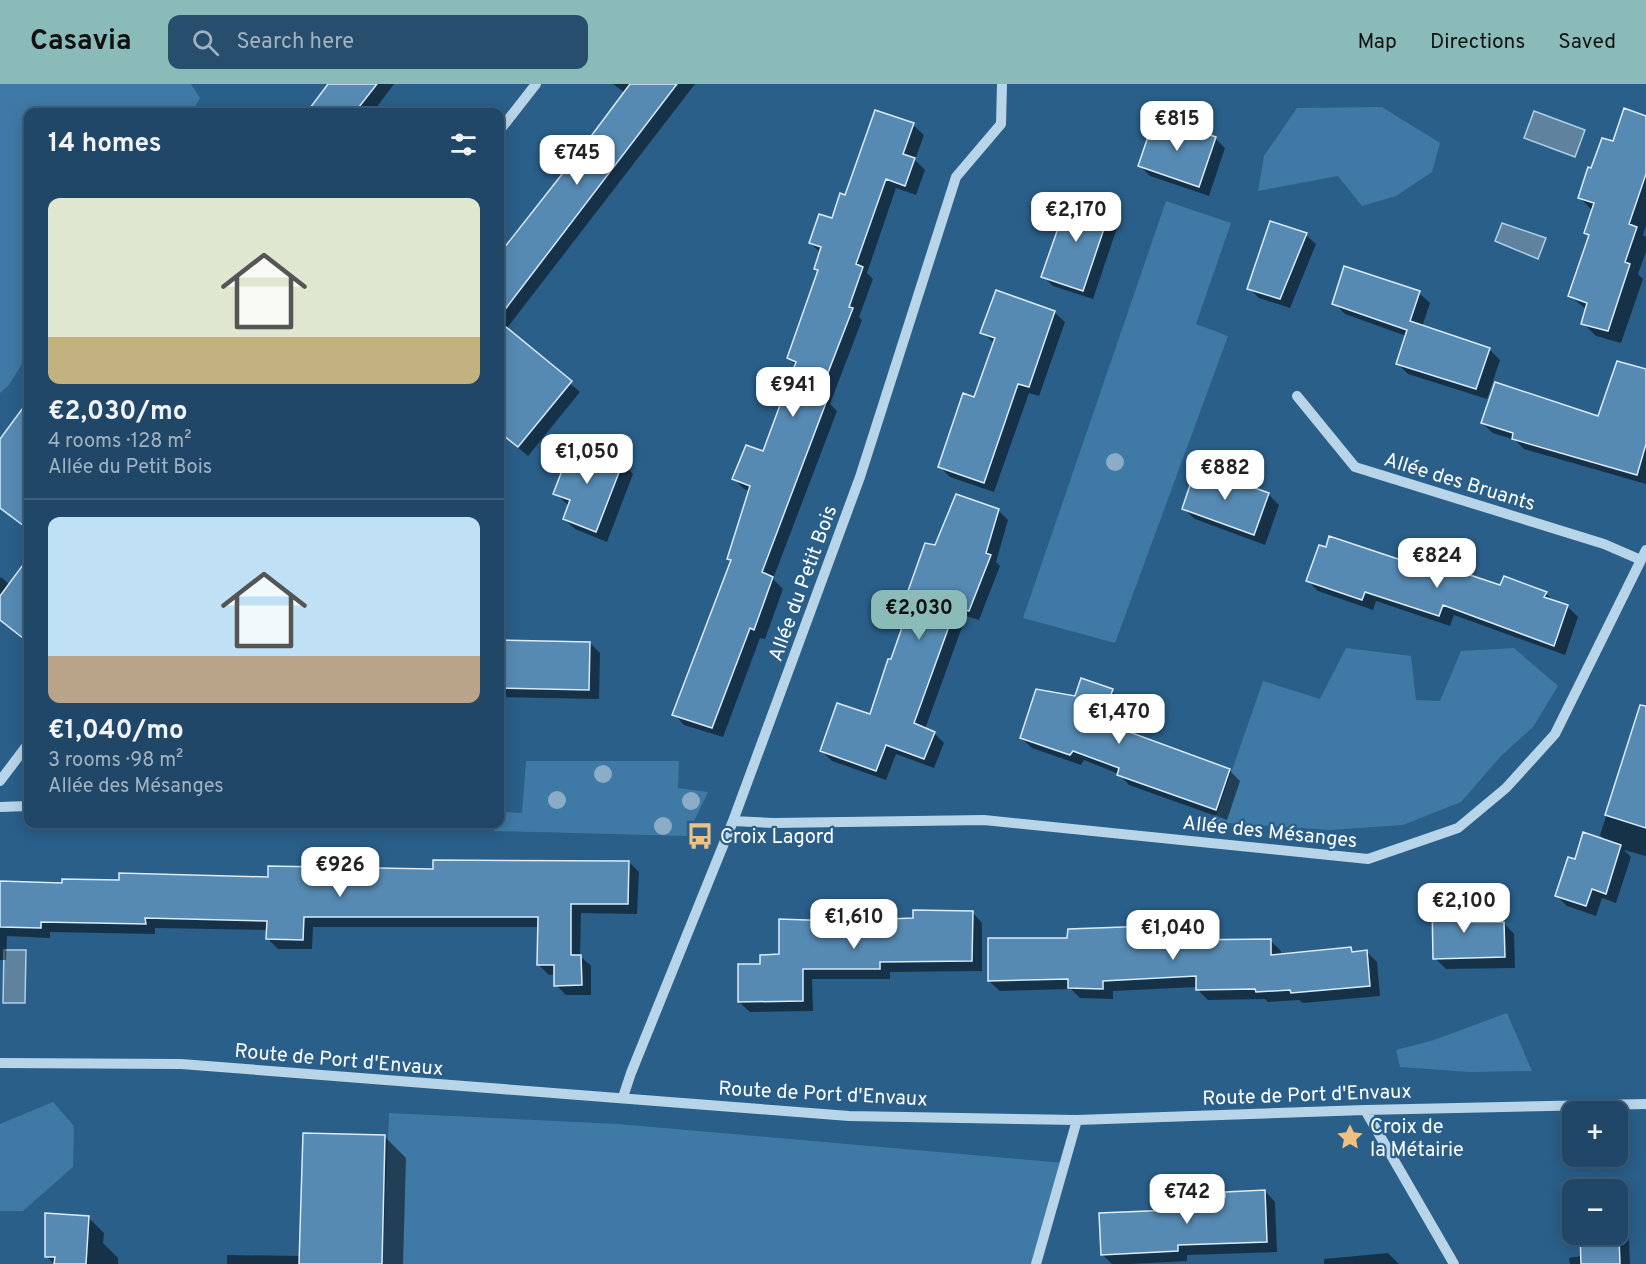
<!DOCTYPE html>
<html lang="en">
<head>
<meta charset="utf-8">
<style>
  body { margin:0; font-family:Overpass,sans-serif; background:#284e6d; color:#f1f3f6; height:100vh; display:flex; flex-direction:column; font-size:22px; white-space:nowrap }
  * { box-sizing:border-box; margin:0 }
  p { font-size:20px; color:#a2b2c0 }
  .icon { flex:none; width:33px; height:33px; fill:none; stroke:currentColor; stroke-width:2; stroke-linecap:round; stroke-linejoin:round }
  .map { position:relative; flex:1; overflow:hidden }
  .details { position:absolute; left:24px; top:24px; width:480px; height:720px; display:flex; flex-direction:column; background:#204767; border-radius:12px; box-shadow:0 3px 15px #0003,0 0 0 2px #3d5f7b }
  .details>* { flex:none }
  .buttons { position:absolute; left:1562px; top:1017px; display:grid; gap:12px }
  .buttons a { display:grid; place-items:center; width:66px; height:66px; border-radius:12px; background:#204767; box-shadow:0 3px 15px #0003,0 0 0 2px #3d5f7b; font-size:30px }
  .price { position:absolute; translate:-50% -51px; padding:0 14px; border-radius:12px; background:#fff; color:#222; font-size:20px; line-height:39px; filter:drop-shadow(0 2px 3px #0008) }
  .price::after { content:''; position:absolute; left:50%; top:36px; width:18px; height:14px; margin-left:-9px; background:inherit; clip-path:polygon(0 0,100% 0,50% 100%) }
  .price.selected { background:#8bbbb9; color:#111 }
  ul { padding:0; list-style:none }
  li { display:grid; align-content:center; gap:12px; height:318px; padding:0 24px }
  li+li { border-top:2px solid #3d5f7b }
  li span { display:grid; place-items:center; height:186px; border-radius:12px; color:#555 }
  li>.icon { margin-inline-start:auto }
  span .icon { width:108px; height:108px; fill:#fffc; stroke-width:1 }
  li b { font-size:26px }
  h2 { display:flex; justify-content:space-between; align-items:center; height:72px; padding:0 24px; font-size:26px }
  header { display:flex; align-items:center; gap:36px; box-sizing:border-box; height:84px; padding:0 30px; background:#8bbbb9; color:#111 }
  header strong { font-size:28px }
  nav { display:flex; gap:33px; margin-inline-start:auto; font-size:21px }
  .search { width:420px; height:54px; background:#284e6d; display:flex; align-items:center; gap:15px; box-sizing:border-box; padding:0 21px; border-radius:12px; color:#a2b2c0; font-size:22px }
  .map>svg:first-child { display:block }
</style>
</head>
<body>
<header>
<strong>Casavia</strong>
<div class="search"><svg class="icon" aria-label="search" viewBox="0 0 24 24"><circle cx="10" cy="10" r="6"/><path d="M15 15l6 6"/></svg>Search here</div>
<nav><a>Map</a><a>Directions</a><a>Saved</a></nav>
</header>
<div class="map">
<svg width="1646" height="1180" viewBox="0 0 1646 1180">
  <rect width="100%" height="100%" fill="#2a5f89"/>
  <path fill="#3f79a5" d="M0 0H191L200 14 192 28H28V270L9 301 0 309Z
    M1382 23 1440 59 1432 88 1396 112 1362 122 1338 92 1258 107 1264 72 1297 24Z
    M1166 117 1231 139 1196 240 1228 252 1115 559 1023 534Z
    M1346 564 1411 572 1416 616 1440 617 1461 567 1514 564 1558 602 1533 643 1501 672 1461 718 1403 741 1330 746 1214 738 1263 597 1320 615Z
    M526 677H679L678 704 708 708 687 752 494 747V740H500V728L522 729Z
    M1507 929 1532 987 1469 988 1400 983 1396 966 1434 956Z
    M53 1018 74 1042 73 1083 23 1127H0V1040Z
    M389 1029 618 1040 1064 1079 1036 1180H383Z"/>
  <path fill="#5f839f" stroke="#add0e8" stroke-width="1.5" d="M1534 27 1585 46 1575 73 1524 54Z
    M1502 139 1546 154 1538 175 1495 157Z
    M4 866H26L25 919H3Z"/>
  <path fill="#0007" d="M330 0H394L373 28H309Z
    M613 0H695L504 248 500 245V161L505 165 625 9Z
    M1646 33V142L1643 151 1646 153V168L1638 190 1643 195 1621 259 1596 252 1583 239 1587 226 1570 212 1590 153 1586 149 1593 127 1579 113 1592 86 1614 59Z
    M913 41 924 51 915 76 925 86 916 111 896 104 867 189 873 195 859 233 862 236 830 320 837 327 773 495 783 505 765 555 760 554 723 653 684 641 674 630 732 478 728 474 750 407 744 405 734 395 763 369 796 282 788 274 819 188 816 184 821 169 810 159 833 136 846 113Z
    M1215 54 1225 64 1209 112 1150 92 1140 82Z
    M1110 125 1120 135 1093 215 1053 202 1043 192Z
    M1306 151 1316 160 1290 224 1259 214 1249 204Z
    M1419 209 1430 219 1422 243 1489 265 1500 276 1487 315 1408 290 1397 279 1406 252 1345 230 1334 219Z
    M1054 228 1065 238 1039 312 1029 309 994 408 950 393 940 383 975 314 994 259 982 248Z
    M526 262 580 308 528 372 500 349V315L504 310 500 306V294Z
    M1646 286V400L1524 365 1515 356 1493 349 1482 339 1599 334Z
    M28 320V446L0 424V378L4 352Z
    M622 379 633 390 607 458 575 445 564 435 569 422 555 409Z
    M1197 385 1269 411 1279 421 1265 461 1195 435 1184 425Z
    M998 426 1008 436 996 478 1000 482 979 536 966 532 925 645 934 649 944 659 934 684 896 670 886 696 832 677 822 667 871 632 915 512 910 507 936 463Z
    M1414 482 1501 503 1546 509 1555 519 1567 522 1578 533 1565 571 1454 531 1450 542 1376 517 1373 526 1318 507 1308 497Z
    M17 492 28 502V556L0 535V495L1 493 10 501Z
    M500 558 590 559 600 569 599 615 500 613Z
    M1112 607 1122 617 1114 644 1230 687 1240 697 1227 736 1129 701 1119 690 1084 676 1081 681 1032 664 1021 654 1076 614Z
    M1628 665 1646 670V772L1624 766 1631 773 1616 819 1602 814 1596 832 1567 822 1557 812 1576 777 1607 758 1600 751Z
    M629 778 639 788 637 830 581 829 580 872 591 882V911H566L556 901V890L549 891 539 881 540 843H313L312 865H278L268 855V846L155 844V850L50 848V854L7 852 6 876H0V799L64 800 269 794Z
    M1469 819 1480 830V840L1504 839 1514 850 1515 884 1446 885 1435 874Z
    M972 828 982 839V887L890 888V895H812L813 927 750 928 739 918 762 882 835 839 915 835Z
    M1179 843 1190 853 1189 857 1270 856 1281 867V871L1351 865 1355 869 1367 868 1377 878 1380 912 1303 919 1299 916 1268 918 1265 915 1208 916 1197 905V903L1113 907V915L1080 914 1071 905 1000 907 989 897 1069 856Z
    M385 1053 406 1074 403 1180H227V1171L300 1172Z
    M1617 1103 1627 1113 1630 1180H1570L1569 1174 1582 1172 1617 1150Z
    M1265 1107 1275 1118 1277 1168 1187 1171V1177L1130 1180H1112L1103 1171 1227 1115Z
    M88 1133 104 1149 103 1159 118 1174V1180H54L46 1172Z
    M1388 1169 1399 1180H1324V1175Z"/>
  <path fill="#568ab2" stroke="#dbebf7" stroke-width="1.5" d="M328 0H377L355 28H307Z
    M630 0H677L500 232V169L574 75Z
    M1624 24 1646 32V90L1629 140 1637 143 1625 178 1630 180 1608 247 1581 240 1587 219 1568 212 1589 151 1584 149 1594 119 1578 114 1588 83 1591 84 1602 54 1613 57Z
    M875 26 914 39 903 70 915 74 905 102 886 95 856 180 863 183 849 223 853 224 819 312 827 316 762 488 773 493 754 546 750 544 712 644 672 631 731 476 727 475 750 402 732 395 746 361 763 367 796 278 787 274 818 186 814 185 821 163 809 159 819 130 832 134 840 109 845 111Z
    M1155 32 1216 53 1199 103 1138 82Z
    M1070 110 1111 124 1083 207 1041 193Z
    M1270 137 1307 149 1280 215 1247 205Z
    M1344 182 1420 207 1410 237 1490 264 1476 305 1396 280 1407 246 1332 220Z
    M996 206 1055 227 1029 303 1018 300 984 399 938 383 963 309 974 313 995 254 980 249Z
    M500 238 572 297 518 363 500 349Z
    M1617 277 1646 285V360L1637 391 1512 355 1513 349 1481 339 1495 298 1598 332Z
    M28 317V445L0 424V355Z
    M573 358 623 378 596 448 563 435 570 416 553 410Z
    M1196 383 1269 409 1254 451 1182 425Z
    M956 410 999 425 986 469 991 471 969 527 956 523 914 639 935 648 924 675 886 661 876 687 820 667 837 619 870 630 888 575H891L914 509 908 507 925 459 935 461Z
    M1329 452 1413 480 1416 473 1500 501 1504 492 1547 508 1544 513 1568 521 1554 562 1443 521 1439 532 1365 508 1362 516 1306 497 1319 461 1326 463Z
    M28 474V558L0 536V512Z
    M500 556 590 558 589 606 500 604Z
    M1081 594 1113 605 1102 638 1230 685 1216 726 1117 691 1119 684 1073 667 1070 671 1020 654 1036 605 1075 612Z
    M1640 621 1646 622V744L1605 731Z
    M1583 748 1621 761 1606 810 1592 805 1586 822 1555 812 1568 773 1575 775Z
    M433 776 629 777 628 820H571V871H581L582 901 554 902V881H537L538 833H304L303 856 266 855 267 837 145 834 146 840 41 838V844L0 843V797L62 799V795L119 796V789L268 793V782L433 785Z
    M1469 817 1470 838H1504L1505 873 1433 875 1432 818Z
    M913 826 973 827 972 877 880 878V885H803V917L738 918V880H760V871L779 870V835L835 837 913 834Z
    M1180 841 1178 856 1271 855V871L1351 863 1352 868 1367 866 1370 902 1291 909 1290 906 1256 908 1255 905 1196 906V892L1103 897V905L1068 904V895L988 897V854H1067L1068 845Z
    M303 1049 385 1051 382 1180H299Z
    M1617 1101 1620 1180H1581L1580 1150H1617V1106H1579V1102Z
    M1265 1106 1267 1158 1178 1161V1167L1101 1171 1099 1129 1197 1125V1114L1225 1113V1108Z
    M45 1129 89 1132 86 1180H54L55 1173H45Z"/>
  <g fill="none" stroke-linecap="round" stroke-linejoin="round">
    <path stroke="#b8d4e8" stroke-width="10" d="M500 46 536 0
      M1297 312 1355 383 1604 460 1641 476
      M0 697 28 660
      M0 723 28 722
      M733 737 774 739 984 736 1368 775 1458 744 1506 704 1555 650 1646 466
      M0 979 181 980 849 1032 1077 1036 1365 1026 1646 1020
      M623 1013 631 989 733 737 860 393 956 93 1001 40 1002 0
      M1365 1026 1454 1180
      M1036 1180 1077 1036"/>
  </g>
  <g fill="#8bacc6">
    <circle cx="1115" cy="378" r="9"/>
    <circle cx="603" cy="690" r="9"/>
    <circle cx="557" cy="716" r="9"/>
    <circle cx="691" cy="717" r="9"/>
    <circle cx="663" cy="742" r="9"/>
  </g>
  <defs>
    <symbol id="bus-bare" viewBox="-9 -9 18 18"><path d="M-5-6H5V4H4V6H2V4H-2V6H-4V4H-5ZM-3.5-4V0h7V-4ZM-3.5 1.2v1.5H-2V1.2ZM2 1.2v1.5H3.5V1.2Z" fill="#efc180" stroke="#2a5f89" stroke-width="2.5" paint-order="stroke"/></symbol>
    <symbol id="sight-bare" viewBox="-9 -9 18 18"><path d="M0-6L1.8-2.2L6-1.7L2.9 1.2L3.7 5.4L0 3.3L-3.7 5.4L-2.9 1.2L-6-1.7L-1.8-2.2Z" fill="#efc180" stroke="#2a5f89" stroke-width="2.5" paint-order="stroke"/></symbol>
  </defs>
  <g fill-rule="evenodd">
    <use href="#bus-bare" x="681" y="733" width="38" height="38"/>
    <use href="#sight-bare" x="1331" y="1034" width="38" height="38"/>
  </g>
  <g text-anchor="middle" stroke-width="4.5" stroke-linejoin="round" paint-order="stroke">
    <g font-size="20" fill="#fff" stroke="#2a5f89">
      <text transform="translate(1460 397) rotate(17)" y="7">Allée des Bruants</text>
      <text transform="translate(802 499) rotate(-70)" y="7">Allée du Petit Bois</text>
      <text transform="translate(1270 747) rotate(6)" y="7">Allée des Mésanges</text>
      <text transform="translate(339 975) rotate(5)" y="7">Route de Port d'Envaux</text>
      <text transform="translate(823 1009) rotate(3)" y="7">Route de Port d'Envaux</text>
      <text transform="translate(1307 1010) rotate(-2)" y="7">Route de Port d'Envaux</text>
    </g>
    <g font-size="20" fill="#fff" stroke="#2a5f89" text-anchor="start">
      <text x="720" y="759">Croix Lagord</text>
      <text x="1370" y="1049">Croix de<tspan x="1370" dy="23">la Métairie</tspan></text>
    </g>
  </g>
</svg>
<div class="buttons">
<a>+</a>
<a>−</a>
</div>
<b class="price" style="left:1177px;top:68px">€815</b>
<b class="price" style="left:577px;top:102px">€745</b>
<b class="price" style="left:1076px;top:159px">€2,170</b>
<b class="price" style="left:793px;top:334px">€941</b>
<b class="price" style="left:587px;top:401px">€1,050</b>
<b class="price" style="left:1225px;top:417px">€882</b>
<b class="price" style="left:1437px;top:505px">€824</b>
<b class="price selected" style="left:919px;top:557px">€2,030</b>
<b class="price" style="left:1119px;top:661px">€1,470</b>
<b class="price" style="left:340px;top:814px">€926</b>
<b class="price" style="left:1464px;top:850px">€2,100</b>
<b class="price" style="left:854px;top:866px">€1,610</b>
<b class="price" style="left:1173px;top:877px">€1,040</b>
<b class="price" style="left:1187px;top:1141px">€742</b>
<section class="details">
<h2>14 homes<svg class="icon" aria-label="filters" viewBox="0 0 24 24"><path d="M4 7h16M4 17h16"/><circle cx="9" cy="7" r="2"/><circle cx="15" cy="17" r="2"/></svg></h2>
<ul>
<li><span style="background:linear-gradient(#dfe7d0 75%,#c2b280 0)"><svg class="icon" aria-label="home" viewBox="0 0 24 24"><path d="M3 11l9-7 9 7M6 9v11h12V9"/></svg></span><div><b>€2,030/mo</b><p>4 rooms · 128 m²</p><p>Allée du Petit Bois</p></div></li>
<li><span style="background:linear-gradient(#bfe0f5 75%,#b9a48a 0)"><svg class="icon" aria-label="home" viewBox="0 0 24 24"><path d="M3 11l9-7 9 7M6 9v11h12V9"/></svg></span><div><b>€1,040/mo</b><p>3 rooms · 98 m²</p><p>Allée des Mésanges</p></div></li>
</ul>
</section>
</div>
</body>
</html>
